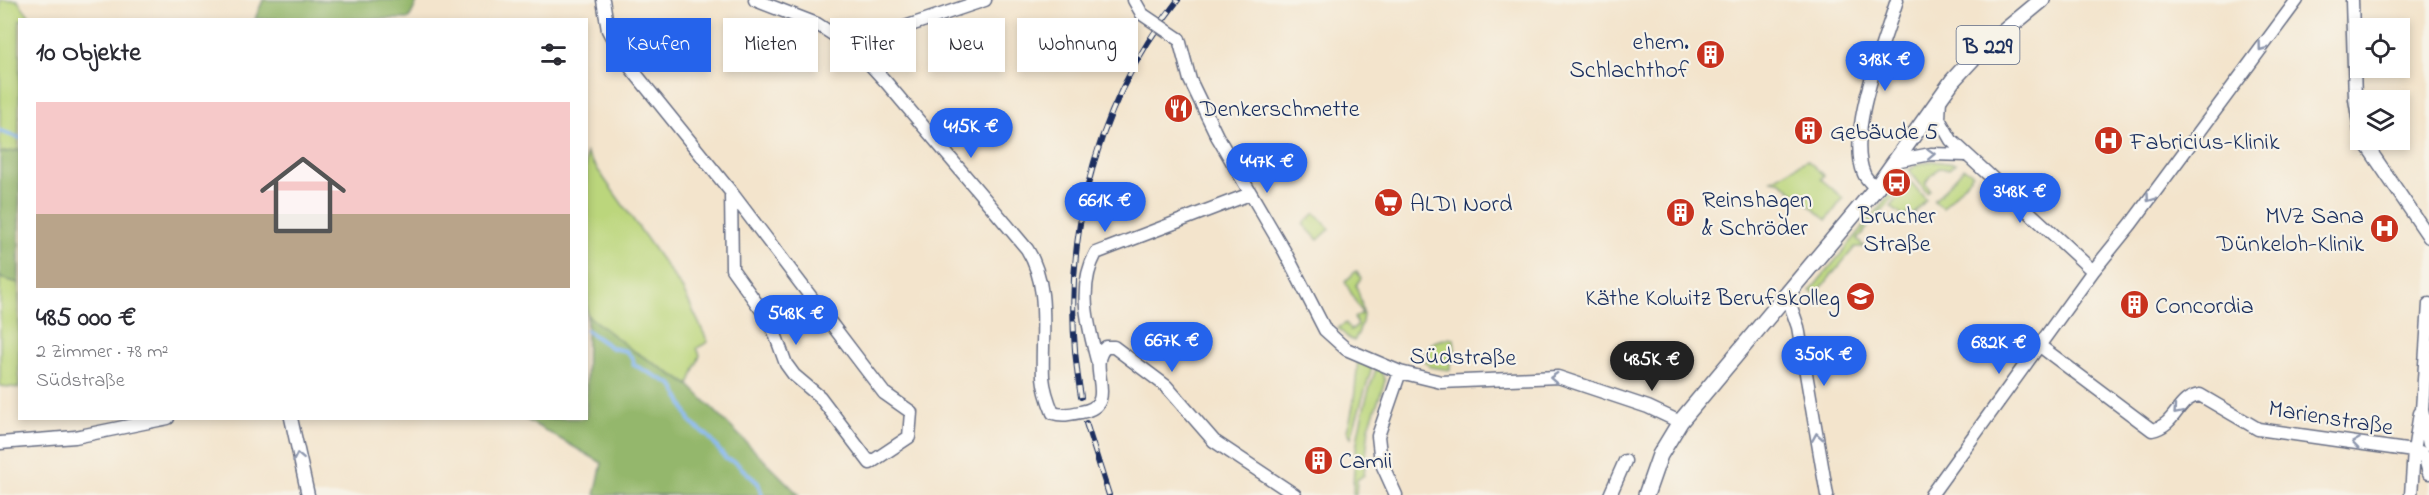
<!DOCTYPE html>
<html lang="de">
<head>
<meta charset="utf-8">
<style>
  body { margin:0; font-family:"Indie Flower",sans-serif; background:#f2f2f3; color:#2b2b33; height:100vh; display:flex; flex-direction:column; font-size:22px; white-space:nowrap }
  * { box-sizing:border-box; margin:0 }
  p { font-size:20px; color:#7c7c81 }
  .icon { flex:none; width:33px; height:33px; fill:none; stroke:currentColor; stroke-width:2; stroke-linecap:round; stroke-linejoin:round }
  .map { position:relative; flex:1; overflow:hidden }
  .panel { position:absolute; left:18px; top:18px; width:570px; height:402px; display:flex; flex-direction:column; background:#fff; border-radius:0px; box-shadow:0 3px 9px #0003 }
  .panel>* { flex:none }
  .hud { position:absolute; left:606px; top:18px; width:570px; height:54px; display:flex; gap:12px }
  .controls { position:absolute; left:2350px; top:18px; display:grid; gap:12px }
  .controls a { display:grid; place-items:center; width:60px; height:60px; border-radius:0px; background:#fff; box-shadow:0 3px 9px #0003; font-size:30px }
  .price { position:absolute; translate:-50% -51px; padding:0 14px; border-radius:21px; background:#2563eb; color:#fff; font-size:20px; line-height:39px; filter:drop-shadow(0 2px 3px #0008) }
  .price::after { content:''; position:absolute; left:50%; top:36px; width:18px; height:14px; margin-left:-9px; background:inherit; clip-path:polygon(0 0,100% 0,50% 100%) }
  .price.active { background:#222; color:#fff }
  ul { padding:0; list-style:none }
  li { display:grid; align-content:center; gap:12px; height:318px; padding:0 18px }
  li+li { border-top:2px solid #e1e1e2 }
  li span { display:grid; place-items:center; height:186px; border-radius:0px; color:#555 }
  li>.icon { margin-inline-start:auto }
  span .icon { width:108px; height:108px; fill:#fffc; stroke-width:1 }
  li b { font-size:26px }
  h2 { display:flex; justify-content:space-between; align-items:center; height:72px; padding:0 18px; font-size:26px }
  .chip { padding:0 21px; border-radius:0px; background:#fff; box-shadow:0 3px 9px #0003; font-size:21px; line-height:54px }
  .chip.active { background:#2563eb; color:#fff }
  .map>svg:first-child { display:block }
</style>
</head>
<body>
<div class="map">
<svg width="2429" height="495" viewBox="0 0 2429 495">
  <rect width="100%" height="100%" fill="#f7f3e8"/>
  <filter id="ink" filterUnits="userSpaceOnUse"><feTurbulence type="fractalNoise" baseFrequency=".0167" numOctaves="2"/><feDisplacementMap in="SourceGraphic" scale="12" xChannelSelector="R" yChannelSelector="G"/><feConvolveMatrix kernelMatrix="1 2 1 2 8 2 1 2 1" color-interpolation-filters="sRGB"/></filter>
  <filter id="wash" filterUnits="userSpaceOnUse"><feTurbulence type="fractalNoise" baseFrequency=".008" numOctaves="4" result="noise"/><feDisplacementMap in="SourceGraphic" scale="24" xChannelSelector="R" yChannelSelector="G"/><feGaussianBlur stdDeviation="1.35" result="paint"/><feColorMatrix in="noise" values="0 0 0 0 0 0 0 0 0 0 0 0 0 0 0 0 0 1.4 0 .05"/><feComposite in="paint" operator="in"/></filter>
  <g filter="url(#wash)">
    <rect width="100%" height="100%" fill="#f3e4cc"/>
    <path fill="#bbd67c" stroke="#6b826d" stroke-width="1.5" d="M0 0H17L32 19 20 20 19 150 0 153Z
      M586 153 683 290 708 342 697 348 700 355 689 385 632 350 587 315Z
      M1807 160 1824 175 1821 179 1843 198 1827 220 1781 182 1772 180Z
      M1932 161 1955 164 1949 169 1939 168 1925 183 1930 190 1927 193 1909 170 1919 164Z
      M1964 168 1973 174 1943 208 1934 201Z
      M1904 174 1909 179 1857 240 1865 247H1855L1816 294 1810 291 1895 189 1898 191 1902 184 1899 182Z
      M1910 183H1912L1926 200 1913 215 1909 212 1904 217 1891 207Z
      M1315 213 1330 229 1318 240 1303 224Z
      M1356 271 1361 278 1356 285C1364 309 1367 319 1354 341L1348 338 1338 328 1346 323 1350 330 1358 326 1354 318 1362 313 1345 282Z
      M0 278 19 283V388L0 386Z
      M1454 338 1456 360 1450 362V370L1430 367 1423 358C1429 341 1437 339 1454 338Z
      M1358 361 1372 367 1351 437 1347 430C1355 407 1355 385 1358 361Z
      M1376 369 1381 371 1385 381 1369 427 1364 475 1357 480 1356 495H1353C1353 452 1361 410 1376 369Z"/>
    <path fill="#94b76c" stroke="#587365" stroke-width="1.5" d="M263 0H418L409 19H255Z
      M19 150H20L19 283 0 278V153Z
      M587 315 632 350 689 385 799 495H595L602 463 525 419 586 418Z"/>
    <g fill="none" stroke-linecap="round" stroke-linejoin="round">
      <path stroke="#86b7f2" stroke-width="4" d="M0 131 20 138
        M586 330 612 348 626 351 633 359 634 365 673 385 692 424 708 436 726 459 735 462 758 483 762 495"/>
    </g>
  </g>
  <g filter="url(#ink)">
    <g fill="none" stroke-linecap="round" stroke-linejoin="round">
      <defs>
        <path id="minor" d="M603 0 608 30 622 57 731 192 884 393 911 412 909 437 870 463 820 397 794 375 786 364 774 331 765 315 732 269 731 192
          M755 0 817 24 857 50 886 82 1027 249C1051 287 1041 335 1043 377 1044 389 1048 401 1053 413 1062 416 1071 414 1081 412 1122 405 1084 366 1106 347H1114L1166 386 1214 441 1295 495
          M1134 0 1142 14
          M2352 0 2355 99 2361 136
          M1179 39 1190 80 1217 136 1285 252 1325 330 1346 349 1400 372 1441 382 1558 377 1648 407 1680 422
          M857 50 863 41 985 0
          M1940 98 1939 119 1951 140 2093 271
          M2363 140 2429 237
          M1895 161 1931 154 1967 155
          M1876 188C1872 184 1866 179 1864 174 1846 132 1884 43 1897 0
          M1781 298 1791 307 1798 327 1827 495
          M2429 304 2422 410 2429 444
          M2040 346 2152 430C2177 425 2176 398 2200 395L2258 429 2420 452 2424 455 2429 473
          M1097 360C1088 325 1077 288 1096 253L1250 194
          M291 418 308 495
          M0 443 75 437 168 418
          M1396 495 1381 462 1378 436 1400 372
          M1610 495 1625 461
          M1931 495 2093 271 2131 224 2297 0
          M2411 495 2414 451 2420 413"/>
        <path id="major" d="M1646 495 1660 455 1680 422 1876 188 1953 80 1978 53 2042 0"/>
      </defs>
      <use href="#minor" stroke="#676e84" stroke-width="15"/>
      <use href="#major" stroke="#676e84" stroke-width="18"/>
      <use href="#minor" stroke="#fff" stroke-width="12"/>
      <use href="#major" stroke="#fff" stroke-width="15"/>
      <defs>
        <path id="rail" d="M1081 397C1057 258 1089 112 1178 0
          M1086 423 1109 495"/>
      </defs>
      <use href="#rail" stroke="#1b2f5e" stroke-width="6"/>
      <use href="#rail" stroke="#f7f3e8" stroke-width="4" stroke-dasharray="11" stroke-linecap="butt"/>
      <defs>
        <path id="minor-bridge" d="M1142 14 1179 39"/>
      </defs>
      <use href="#minor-bridge" stroke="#676e84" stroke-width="15" stroke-linecap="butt"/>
      <use href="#minor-bridge" stroke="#fff" stroke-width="12"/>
    </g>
    <defs><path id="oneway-chevron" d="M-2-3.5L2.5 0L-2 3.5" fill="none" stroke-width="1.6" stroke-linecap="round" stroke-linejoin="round" transform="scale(1.5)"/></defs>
    <g stroke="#8d97ae">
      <use href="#oneway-chevron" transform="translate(2262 47) rotate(127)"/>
      <use href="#oneway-chevron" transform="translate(1931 154) rotate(-2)"/>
      <use href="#oneway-chevron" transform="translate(2150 198) rotate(126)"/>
      <use href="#oneway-chevron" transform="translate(1554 378) rotate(-177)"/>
      <use href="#oneway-chevron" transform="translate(2177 411) rotate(131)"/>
      <use href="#oneway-chevron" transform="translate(1817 437) rotate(-99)"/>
      <use href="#oneway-chevron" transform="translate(2356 443) rotate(-172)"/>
      <use href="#oneway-chevron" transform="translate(298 457) rotate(-101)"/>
    </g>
  </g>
  <defs>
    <symbol id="building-disc" viewBox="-11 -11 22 22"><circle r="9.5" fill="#c8321e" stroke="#f7f3e8"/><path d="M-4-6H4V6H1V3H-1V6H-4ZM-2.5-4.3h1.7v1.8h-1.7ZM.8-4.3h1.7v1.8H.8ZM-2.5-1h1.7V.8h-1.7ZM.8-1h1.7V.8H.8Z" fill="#fff"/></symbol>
    <symbol id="restaurant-disc" viewBox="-11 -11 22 22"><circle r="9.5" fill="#c8321e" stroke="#f7f3e8"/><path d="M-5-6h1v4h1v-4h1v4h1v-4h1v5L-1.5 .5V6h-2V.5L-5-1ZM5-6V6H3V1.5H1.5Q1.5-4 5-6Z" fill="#fff"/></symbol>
    <symbol id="hospital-disc" viewBox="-11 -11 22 22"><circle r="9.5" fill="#c8321e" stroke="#f7f3e8"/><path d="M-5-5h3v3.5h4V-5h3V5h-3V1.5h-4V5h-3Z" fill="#fff"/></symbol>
    <symbol id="bus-disc" viewBox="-11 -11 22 22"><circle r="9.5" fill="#c8321e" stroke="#f7f3e8"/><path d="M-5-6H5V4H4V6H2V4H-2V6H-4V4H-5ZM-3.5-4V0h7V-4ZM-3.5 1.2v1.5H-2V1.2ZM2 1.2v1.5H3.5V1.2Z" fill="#fff"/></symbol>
    <symbol id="supermarket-disc" viewBox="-11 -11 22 22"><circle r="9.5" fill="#c8321e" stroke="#f7f3e8"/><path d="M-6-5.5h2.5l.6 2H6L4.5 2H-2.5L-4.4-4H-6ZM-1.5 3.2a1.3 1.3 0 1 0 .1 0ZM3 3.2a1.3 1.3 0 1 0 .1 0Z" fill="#fff"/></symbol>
    <symbol id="school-disc" viewBox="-11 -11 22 22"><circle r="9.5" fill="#c8321e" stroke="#f7f3e8"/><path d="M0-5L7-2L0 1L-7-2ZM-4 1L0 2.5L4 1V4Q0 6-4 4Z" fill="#fff"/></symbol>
  </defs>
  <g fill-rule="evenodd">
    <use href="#building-disc" x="1694" y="38" width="33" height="33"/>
    <use href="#restaurant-disc" x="1162" y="92" width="33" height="33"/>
    <use href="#building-disc" x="1792" y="114" width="33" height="33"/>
    <use href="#hospital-disc" x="2092" y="124" width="33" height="33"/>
    <use href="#bus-disc" x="1880" y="166" width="33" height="33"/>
    <use href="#supermarket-disc" x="1372" y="186" width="33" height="33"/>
    <use href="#building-disc" x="1664" y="196" width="33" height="33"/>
    <use href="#hospital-disc" x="2368" y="212" width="33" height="33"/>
    <use href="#school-disc" x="1844" y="280" width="33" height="33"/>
    <use href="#building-disc" x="2118" y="288" width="33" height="33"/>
    <use href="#building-disc" x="1302" y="444" width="33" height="33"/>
  </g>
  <g text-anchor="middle" stroke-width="4.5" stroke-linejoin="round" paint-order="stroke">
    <rect fill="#f7f3e8" stroke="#5d6a87" stroke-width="1.5" x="1956.5" y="26" width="63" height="38" rx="4.5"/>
    <g font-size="22" font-weight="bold" fill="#1b2f5e">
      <text x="1988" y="53">B 229</text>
    </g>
    <g font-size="24" fill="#1b2f5e" stroke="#f7f3e8" text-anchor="start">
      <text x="1689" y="49" text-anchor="end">ehem.<tspan x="1689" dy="28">Schlachthof</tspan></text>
      <text x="1200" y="116">Denkerschmette</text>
      <text x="1830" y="139">Gebäude 5</text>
      <text x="2130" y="149">Fabricius-Klinik</text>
      <text x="1702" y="207">Reinshagen<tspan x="1702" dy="28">&amp; Schröder</tspan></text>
      <text x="1410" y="211">ALDI Nord</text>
      <text x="1897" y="223" text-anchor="middle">Brucher<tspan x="1897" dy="28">Straße</tspan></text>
      <text x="2364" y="223" text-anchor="end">MVZ Sana<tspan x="2364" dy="28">Dünkeloh-Klinik</tspan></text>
      <text x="1840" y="305" text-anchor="end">Käthe Kolwitz Berufskolleg</text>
      <text x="2155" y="313">Concordia</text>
      <text x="1339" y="468">Camii</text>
    </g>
    <g font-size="24" fill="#1b2f5e" stroke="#f7f3e8">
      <text transform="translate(1463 356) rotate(1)" y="8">Südstraße</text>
      <text transform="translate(2331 417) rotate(9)" y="8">Marienstraße</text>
    </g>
  </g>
</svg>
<div class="controls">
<a><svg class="icon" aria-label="locate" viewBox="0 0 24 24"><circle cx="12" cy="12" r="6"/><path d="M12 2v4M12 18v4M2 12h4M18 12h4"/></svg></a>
<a><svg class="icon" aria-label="layers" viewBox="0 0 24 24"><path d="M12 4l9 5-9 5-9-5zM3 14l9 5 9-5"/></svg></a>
</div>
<b class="price" style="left:1885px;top:92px">318K €</b>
<b class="price" style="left:971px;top:159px">415K €</b>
<b class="price" style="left:1267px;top:194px">447K €</b>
<b class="price" style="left:2020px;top:224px">348K €</b>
<b class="price" style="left:1105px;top:233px">661K €</b>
<b class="price" style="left:796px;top:346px">548K €</b>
<b class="price" style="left:1172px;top:373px">667K €</b>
<b class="price" style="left:1999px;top:375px">682K €</b>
<b class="price" style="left:1824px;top:387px">350K €</b>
<b class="price active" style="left:1652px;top:392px">485K €</b>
<div class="hud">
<a class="chip active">Kaufen</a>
<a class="chip">Mieten</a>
<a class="chip">Filter</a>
<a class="chip">Neu</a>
<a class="chip">Wohnung</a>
</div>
<section class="panel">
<h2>10 Objekte<svg class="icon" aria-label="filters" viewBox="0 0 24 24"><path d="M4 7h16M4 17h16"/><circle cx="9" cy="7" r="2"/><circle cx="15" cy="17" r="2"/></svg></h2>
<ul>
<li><span style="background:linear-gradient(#f6c9c9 60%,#b9a48a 0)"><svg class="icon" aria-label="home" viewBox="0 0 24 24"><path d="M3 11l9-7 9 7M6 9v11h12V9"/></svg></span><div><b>485 000 €</b><p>2 Zimmer · 78 m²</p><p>Südstraße</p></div></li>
</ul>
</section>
</div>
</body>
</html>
